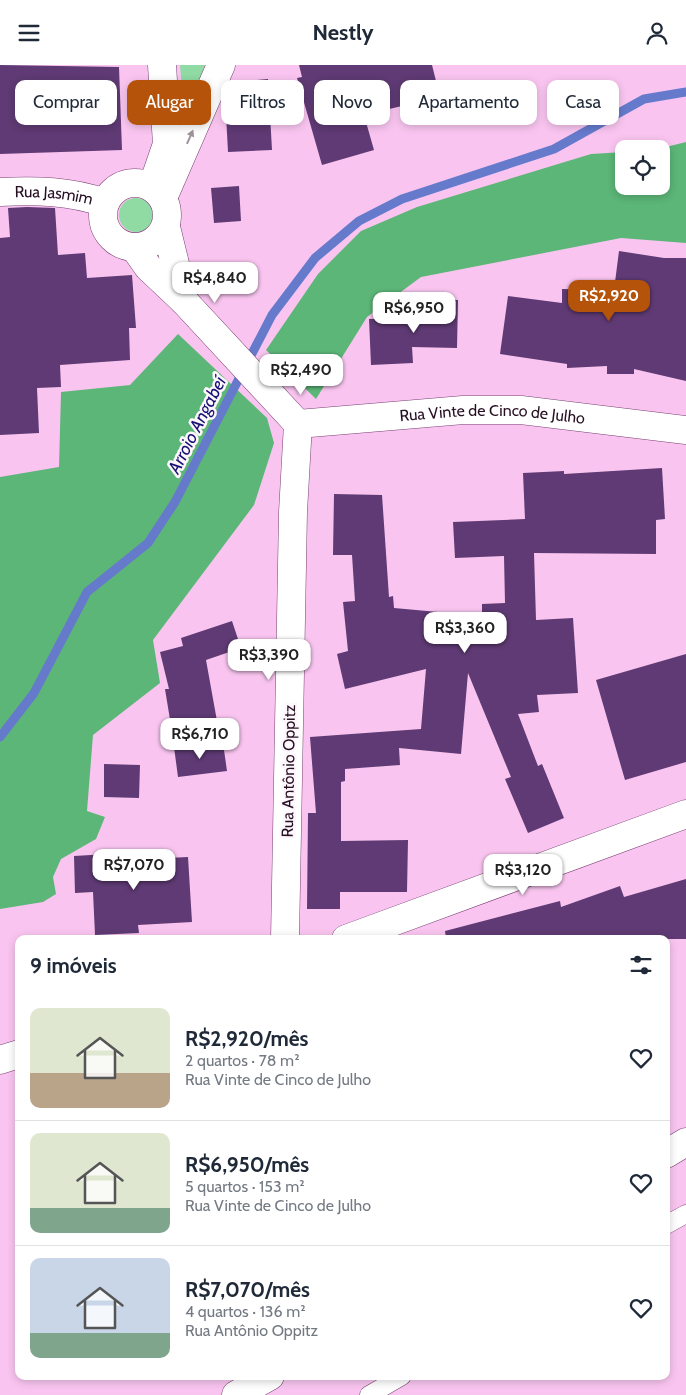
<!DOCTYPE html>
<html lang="pt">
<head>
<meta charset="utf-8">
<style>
  body { margin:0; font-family:Cabin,sans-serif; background:#f2f2f3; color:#1f2937; height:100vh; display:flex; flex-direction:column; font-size:19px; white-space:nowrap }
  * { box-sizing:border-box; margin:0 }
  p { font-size:16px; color:#747a83 }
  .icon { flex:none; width:28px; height:28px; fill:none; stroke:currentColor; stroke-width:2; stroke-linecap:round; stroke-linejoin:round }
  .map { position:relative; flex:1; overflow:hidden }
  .panel { position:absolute; left:15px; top:870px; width:655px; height:445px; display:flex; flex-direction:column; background:#fff; border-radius:10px; box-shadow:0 2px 8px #0003 }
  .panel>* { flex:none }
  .hud { position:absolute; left:15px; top:15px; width:656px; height:45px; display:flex; gap:10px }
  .fabs { position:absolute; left:615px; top:75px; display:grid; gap:10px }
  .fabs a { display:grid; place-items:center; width:55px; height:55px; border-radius:10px; background:#fff; box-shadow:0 2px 8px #0003; font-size:25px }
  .price { position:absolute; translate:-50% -42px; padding:0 11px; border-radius:10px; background:#fff; color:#222; font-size:16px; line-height:32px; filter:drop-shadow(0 1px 2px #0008) }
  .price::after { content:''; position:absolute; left:50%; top:30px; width:15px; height:11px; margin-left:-8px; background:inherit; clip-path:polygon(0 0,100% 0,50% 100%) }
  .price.on { background:#b45309; color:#fff }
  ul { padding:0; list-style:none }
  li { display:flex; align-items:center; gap:15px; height:125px; padding:0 15px }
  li+li { border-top:1px solid #e0e1e3 }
  li span { display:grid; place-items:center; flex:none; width:140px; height:100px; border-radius:10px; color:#555 }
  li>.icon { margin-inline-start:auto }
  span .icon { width:60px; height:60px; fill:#fffc; stroke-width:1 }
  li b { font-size:21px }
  h2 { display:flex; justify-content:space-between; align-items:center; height:60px; padding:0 15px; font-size:21px }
  .chip { padding:0 18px; border-radius:10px; background:#fff; box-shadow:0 2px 8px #0003; font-size:18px; line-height:45px }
  .chip.on { background:#b45309; color:#fff }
  header { display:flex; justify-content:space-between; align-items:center; height:65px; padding:0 15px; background:#fff; font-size:22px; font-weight:800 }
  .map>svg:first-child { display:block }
</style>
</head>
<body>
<header><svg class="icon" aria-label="menu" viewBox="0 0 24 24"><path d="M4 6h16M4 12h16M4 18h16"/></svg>Nestly<svg class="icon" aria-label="person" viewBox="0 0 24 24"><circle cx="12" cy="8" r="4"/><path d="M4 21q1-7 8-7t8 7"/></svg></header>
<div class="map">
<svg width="686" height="1330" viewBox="0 0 686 1330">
  <rect width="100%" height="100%" fill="#f9c5f0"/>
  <path fill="#90daa4" d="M180 0H205L191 38 188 40 183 37Z
    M119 150a17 17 0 1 1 34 0a17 17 0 1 1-34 0Z"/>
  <path fill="#5cb677" d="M686 77V178L621 173 421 212 367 252 316 334 266 285 318 209 361 166 417 142 591 89 624 87V121H661V84H658Z
    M178 269 267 353 274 378 254 440 153 575 160 618 93 670 87 746 105 752 96 774 61 794 53 812 56 829 43 837 0 844V412L59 402 61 327 130 320Z"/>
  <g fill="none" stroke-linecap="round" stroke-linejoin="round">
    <path stroke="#667acc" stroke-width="9" d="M0 672 34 628 87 527 148 478 175 437 272 250 315 193 359 156 402 134 554 84 644 34 686 27"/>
  </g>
  <path fill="#5f3a74" d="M0 0 119 2 122 85 0 89Z
    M299 0H432L440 32 364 50 374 85 322 100 297 13 302 12Z
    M268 14 272 85 228 87 225 31 231 17Z
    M239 121 241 156 214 158 211 123Z
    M27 142 55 143 58 190 85 188 87 213 132 210 136 263H129L130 295 60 300 61 322 37 323 39 368 0 370V173L10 172 8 143Z
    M619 186 664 193H686V316L634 304V309H607V301L567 303V299L500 289 508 231 562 238V224L614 225Z
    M429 235H458L457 283 412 282 413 298 371 300 369 254 429 252Z
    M662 403 665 454 656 455V489L534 488 536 555 573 553 578 628 537 630 539 647 518 649 538 701 542 699 564 753 528 768 505 714 511 712 468 608 461 689 399 683 400 700 345 704V716L341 717V776L408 775 407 827H340V844H307L308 748H316L310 672 421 664 426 604 345 624 337 589 348 586 343 537 355 536 352 490H333L334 429 382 430 389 532 393 531 394 543 482 551V539L505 538 504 491 455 493 453 457 525 454 523 408 564 406V409Z
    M232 556 241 583 206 595 217 656 172 667 165 624H169L160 587 183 581 181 573Z
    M686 589V697L625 715 596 615Z
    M223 678 227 706 178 712 174 682Z
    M104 699 140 700 139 733 104 732Z
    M125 788V795L188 792 192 857 138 860 139 868 95 870 93 827 75 828 74 791Z
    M686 814V874H446L445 866 560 836 561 842 620 821 624 832Z"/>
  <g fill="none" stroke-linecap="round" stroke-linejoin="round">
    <defs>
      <path id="service" d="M666 1160 686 1149
        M369 1330 402 1311"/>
      <g id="minor">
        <path id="s1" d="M298 359 463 345H521L686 365"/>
      </g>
      <g id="tertiary">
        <path d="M156 111 167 79 162 0"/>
        <circle cx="135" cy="150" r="32"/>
        <path id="s2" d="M0 127C36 125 71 126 105 138"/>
        <path d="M163 133 221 0"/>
        <path d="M166 162 184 236"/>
        <path d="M134 182 148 202 184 236 298 359 293 447 285 874"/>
      </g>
      <path id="secondary" d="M346 874 686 749
        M0 995 19 989
        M666 1089 686 1077
        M236 1330 270 1311"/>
    </defs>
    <use href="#service" stroke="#794172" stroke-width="19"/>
    <use href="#minor" stroke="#794172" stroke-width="29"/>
    <use href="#tertiary" stroke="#794172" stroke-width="29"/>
    <use href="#secondary" stroke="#794172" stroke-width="29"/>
    <use href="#service" stroke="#fff" stroke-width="18"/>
    <use href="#minor" stroke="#fff" stroke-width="28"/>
    <use href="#tertiary" stroke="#fff" stroke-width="28"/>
    <use href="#secondary" stroke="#fff" stroke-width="28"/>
  </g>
  <defs><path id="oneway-solid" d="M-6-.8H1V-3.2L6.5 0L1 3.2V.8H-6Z" transform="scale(1.25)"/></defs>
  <use fill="#9d939c" href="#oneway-solid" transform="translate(190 72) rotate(-66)"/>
  <g text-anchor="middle" stroke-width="5" stroke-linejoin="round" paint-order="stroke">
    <g font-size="16" fill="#260f23" stroke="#fdf7fc">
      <text dy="6" stroke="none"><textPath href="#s2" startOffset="54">Rua Jasmim</textPath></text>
      <text dy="6" stroke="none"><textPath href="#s1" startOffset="195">Rua Vinte de Cinco de Julho</textPath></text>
      <text transform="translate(288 706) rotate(-89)" y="6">Rua Antônio Oppitz</text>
    </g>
    <g font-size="18" font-style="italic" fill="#161174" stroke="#fdf7fc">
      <text transform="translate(197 360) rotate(-63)" y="6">Arroio Angabeí</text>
    </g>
  </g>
</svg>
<div class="fabs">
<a><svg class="icon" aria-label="locate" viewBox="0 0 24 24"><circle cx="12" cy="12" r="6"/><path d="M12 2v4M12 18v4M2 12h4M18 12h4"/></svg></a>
</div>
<b class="price" style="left:215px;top:239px">R$4,840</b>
<b class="price on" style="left:609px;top:257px">R$2,920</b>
<b class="price" style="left:414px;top:269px">R$6,950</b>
<b class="price" style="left:301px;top:331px">R$2,490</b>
<b class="price" style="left:465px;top:589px">R$3,360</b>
<b class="price" style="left:269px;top:616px">R$3,390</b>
<b class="price" style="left:200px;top:695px">R$6,710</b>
<b class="price" style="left:134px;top:826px">R$7,070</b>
<b class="price" style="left:523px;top:831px">R$3,120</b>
<div class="hud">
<a class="chip">Comprar</a>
<a class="chip on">Alugar</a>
<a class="chip">Filtros</a>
<a class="chip">Novo</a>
<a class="chip">Apartamento</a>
<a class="chip">Casa</a>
</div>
<section class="panel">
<h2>9 imóveis<svg class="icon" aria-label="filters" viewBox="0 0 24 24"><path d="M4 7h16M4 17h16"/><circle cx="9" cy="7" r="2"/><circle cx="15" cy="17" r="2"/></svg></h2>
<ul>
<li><span style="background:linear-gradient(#dfe7d0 65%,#b9a48a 0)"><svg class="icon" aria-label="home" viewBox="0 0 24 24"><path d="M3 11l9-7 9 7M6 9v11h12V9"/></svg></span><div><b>R$2,920/mês</b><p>2 quartos · 78 m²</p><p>Rua Vinte de Cinco de Julho</p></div><svg class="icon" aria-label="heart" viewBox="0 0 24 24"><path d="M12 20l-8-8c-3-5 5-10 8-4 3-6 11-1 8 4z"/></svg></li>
<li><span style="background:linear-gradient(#dfe7d0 75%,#7fa58c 0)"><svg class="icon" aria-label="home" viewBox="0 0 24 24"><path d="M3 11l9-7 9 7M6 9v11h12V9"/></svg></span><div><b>R$6,950/mês</b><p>5 quartos · 153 m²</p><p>Rua Vinte de Cinco de Julho</p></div><svg class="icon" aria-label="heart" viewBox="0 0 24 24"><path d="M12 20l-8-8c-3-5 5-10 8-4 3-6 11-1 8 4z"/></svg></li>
<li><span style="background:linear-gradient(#c9d6e8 75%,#7fa58c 0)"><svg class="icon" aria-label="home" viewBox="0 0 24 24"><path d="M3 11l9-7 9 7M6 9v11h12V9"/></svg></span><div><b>R$7,070/mês</b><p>4 quartos · 136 m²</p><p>Rua Antônio Oppitz</p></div><svg class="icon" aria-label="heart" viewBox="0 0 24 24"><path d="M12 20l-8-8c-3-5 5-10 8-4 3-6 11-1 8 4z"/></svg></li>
</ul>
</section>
</div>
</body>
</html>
